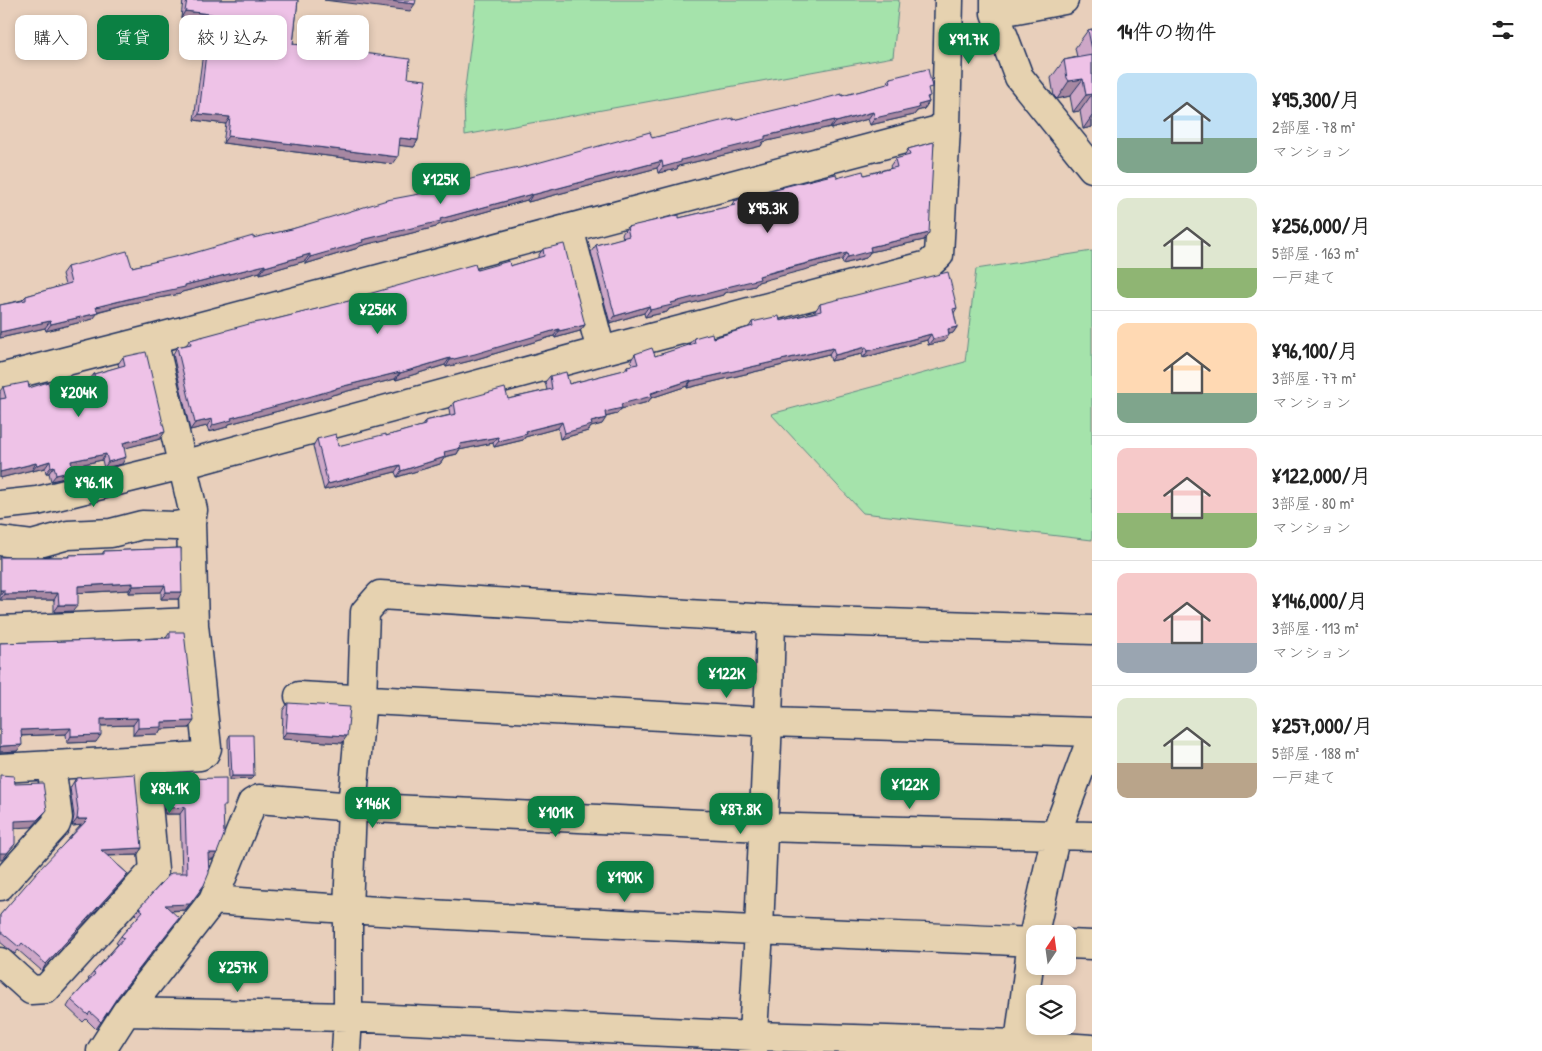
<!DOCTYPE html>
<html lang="ja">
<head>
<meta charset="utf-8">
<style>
  body { margin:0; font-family:"Patrick Hand","Klee One",sans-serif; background:#f6f6f6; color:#222; height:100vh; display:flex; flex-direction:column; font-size:19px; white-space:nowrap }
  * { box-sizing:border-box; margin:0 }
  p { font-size:16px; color:#767676 }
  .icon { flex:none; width:28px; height:28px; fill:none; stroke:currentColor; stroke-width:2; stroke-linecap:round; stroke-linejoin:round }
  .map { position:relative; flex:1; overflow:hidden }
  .side { display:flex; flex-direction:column; background:#fff; width:450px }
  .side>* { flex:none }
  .hud { position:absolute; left:15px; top:15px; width:475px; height:45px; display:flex; gap:10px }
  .needle { width:32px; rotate:13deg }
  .controls { position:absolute; left:1026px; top:925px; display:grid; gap:10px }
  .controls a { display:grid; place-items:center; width:50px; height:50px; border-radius:10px; background:#fff; box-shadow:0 2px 8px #0003; font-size:25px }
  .price { position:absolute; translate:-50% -42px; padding:0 11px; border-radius:10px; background:#0b8043; color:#fff; font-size:16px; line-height:32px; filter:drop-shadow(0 1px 2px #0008) }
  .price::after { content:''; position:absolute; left:50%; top:30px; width:15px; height:11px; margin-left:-8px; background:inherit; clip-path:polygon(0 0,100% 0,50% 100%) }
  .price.current { background:#222; color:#fff }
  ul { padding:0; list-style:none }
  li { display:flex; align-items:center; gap:15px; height:125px; padding:0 25px }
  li+li { border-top:1px solid #e0e0e0 }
  li span { display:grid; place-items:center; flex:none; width:140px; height:100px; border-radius:10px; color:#555 }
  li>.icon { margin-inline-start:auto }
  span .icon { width:60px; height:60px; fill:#fffc; stroke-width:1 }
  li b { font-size:21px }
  h2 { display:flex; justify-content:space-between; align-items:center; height:60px; padding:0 25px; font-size:21px }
  .chip { padding:0 18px; border-radius:10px; background:#fff; box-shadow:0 2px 8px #0003; font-size:18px; line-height:45px }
  .chip.current { background:#0b8043; color:#fff }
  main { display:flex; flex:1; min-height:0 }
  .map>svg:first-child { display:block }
</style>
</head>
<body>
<main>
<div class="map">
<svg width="1092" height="1051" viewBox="0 0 1092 1051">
  <rect width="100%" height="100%" fill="#e8cfbb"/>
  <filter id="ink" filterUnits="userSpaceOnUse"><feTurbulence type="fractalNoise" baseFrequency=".02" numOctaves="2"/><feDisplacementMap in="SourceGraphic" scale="10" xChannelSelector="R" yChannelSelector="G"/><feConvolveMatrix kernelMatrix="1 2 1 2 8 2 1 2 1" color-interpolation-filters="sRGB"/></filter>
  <g filter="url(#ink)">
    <path fill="#a5e3ab" stroke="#608984" d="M476 0H899L893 57 465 135 464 96Z
      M1092 251V540L863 513 771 414 965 362 976 269Z"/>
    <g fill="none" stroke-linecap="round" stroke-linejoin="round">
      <defs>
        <path id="minor" d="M995 0V13L1064 0
          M995 13 1019 77 1092 168
          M569 228 601 351
          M0 378 153 339
          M0 505 37 501 182 465 601 351 928 265 939 255 946 128 949 0
          M0 541 32 545 68 535 111 533 142 525 175 526 191 523
          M0 630 194 622
          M299 696 769 722 1092 732
          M144 760 200 756 205 753 207 748 194 625 191 523 193 510 153 339 946 128
          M0 768 144 760 154 870 46 989 31 990 0 962
          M0 886 56 824 58 818 51 765
          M213 900C487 920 761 930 1035 942
          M1068 944 1092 945
          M126 1012 348 1017 753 1036 1018 1044 1092 1049
          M101 1051 126 1012 213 900 252 803 259 799 352 807 762 827 1092 836
          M346 1051 348 1017V910L352 807 362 699 365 612 380 595 771 619 1092 630
          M752 1051C754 1011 757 970 759 930 763 826 769 723 771 619
          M1018 1051 1032 942 1056 834 1092 737"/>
      </defs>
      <use href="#minor" stroke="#1b2f5e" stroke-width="31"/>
      <use href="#minor" stroke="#e6d2b0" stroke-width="28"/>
    </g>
    <path fill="#cda7c7" stroke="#1b2f5e" d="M183 0H298L293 44 408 78 418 140 414 147 399 145 393 164 223 143 226 124 194 120 202 60 206 53 234 57 237 25 181 18Z
      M1092 29V127L1083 129 1080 111 1073 112 1070 96 1057 99 1054 96 1051 78 1064 60 1077 57 1075 48 1088 30Z
      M890 78 929 92 928 99 929 102 924 109 917 111 914 115 870 125 868 119 831 129V127L804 132 763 142 761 146 678 166 677 169 658 173 657 168 528 202 527 200 438 225 436 227 360 246 358 248 305 264V261L260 274V272L182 292 180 294 127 304 97 312 93 319 46 331 45 328 0 338V305L22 300 26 296 65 285 62 274 67 267H132L187 255 292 229 419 194 652 138 842 96 885 85Z
      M934 142 924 240 870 252 866 258 843 264 842 260 771 278 758 282 755 286 724 293 723 295 669 309 667 312 645 317 644 313 610 323 591 252 596 245 623 238 622 234 627 227 679 218 731 206 734 201 782 189 783 187 837 178 864 175 891 168 890 166 895 159 904 157V156L908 149Z
      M543 249 585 325 580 331 555 338 554 336 470 361 446 367 445 365 396 380 395 379 332 395 331 396 286 409 229 424 227 427 209 432 207 426 190 430 173 354 177 347 186 345 190 340 363 298 365 295 477 270 510 266 538 258V256Z
      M820 304 957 308 954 313 957 327 953 333 949 334 945 341 928 345 927 340 863 358 862 354 831 361 829 354 687 388V386L651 398 648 402 621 409 617 414 606 417 602 424 591 427 588 431 560 439 558 428 525 437 523 440 494 447 493 443 459 450 457 454 445 457 440 464 397 477 395 472 324 490 313 446 317 439 338 446 386 436 422 426 425 421 450 415 449 409 454 402 508 399 547 390 545 382 550 376 569 384 625 370 627 366 632 365 631 360 635 354 655 356 690 345 689 344 694 338H713L749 327 752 322 780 321 815 312V311Z
      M123 357 160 439 124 448 122 464 104 468 102 460 72 467 73 471 69 477 51 481 49 473H46L45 468 32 471V470L0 478V391L3 387 29 388 50 387 90 379 94 374 119 367 118 364Z
      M181 548 178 599H161V592L129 593V590L78 593 73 611 54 612V600H0V557H68L69 555 102 554 104 551Z
      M170 632 189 728 161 729 158 734 133 735V725L101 726 96 742 67 743 66 734 21 736 17 751 0 752V643L166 638Z
      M288 703 342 743 282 739 283 710Z
      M230 735 251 779 229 780 228 739Z
      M76 778 142 848 137 855 108 856 128 874 123 881 42 971 18 950 15 954 0 942V915L81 825 72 826 74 816 70 788Z
      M167 779 223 811 213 859H209L204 885 185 910 172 911 174 924 116 1000 96 1029 86 1019 83 1022 67 1007 71 1000 89 980 88 979 93 973 118 944 116 943 121 936 138 917 135 914 139 908 182 873 180 814H165L162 786Z"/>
    <path fill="#a788a2" stroke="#1b2f5e" d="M324 0H382L415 4 410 11Z
      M185 11 242 18 237 25 181 18Z
      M1083 79 1070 96 1057 99 1069 81Z
      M1092 94 1080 111 1073 112 1086 95Z
      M929 102 924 109 917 111 914 115 870 125 875 118 918 105Z
      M873 112 868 119 831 129 836 122Z
      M199 114 230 117 226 124 194 120Z
      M1092 116V127L1083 129Z
      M835 120 831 127 763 142 761 146 678 166 677 169 658 173 663 167 681 160 765 136Z
      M228 136 398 157 393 164 223 143Z
      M400 138 418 140 414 147 395 145Z
      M662 161 657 168 528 202 532 195Z
      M532 194 527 200 438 225 436 227 360 246 358 248 305 264 310 257 362 240Z
      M929 233 924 240 870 252 866 258 843 264 848 257 870 247Z
      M847 253 842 260 758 282 755 286 724 293 723 295 669 309 667 312 645 317 650 310 671 303 727 287 759 276Z
      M310 254 305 261 260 274 265 267Z
      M265 265 260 272 182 292 180 294 127 304 91 313 96 307 185 285Z
      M649 306 644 313 610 323 615 316Z
      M98 313 93 319 46 331 51 324Z
      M50 321 45 328 0 338V332Z
      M585 325 580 331 555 338 559 331Z
      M957 327 953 333 943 336 948 329Z
      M559 329 554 336 470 361 446 367 450 360Z
      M931 334 927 340 863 358 868 351Z
      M949 335 945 341 928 345 933 339Z
      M866 347 862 354 831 361 835 355Z
      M833 348 829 354 687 388 691 381Z
      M450 358 445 365 396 380 400 373Z
      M400 372 395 379 332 395 331 396 286 409 229 424 227 427 209 432 213 425 231 418 336 388Z
      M691 380 687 386 651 398 648 402 621 409 617 414 601 418 605 412 621 404Z
      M606 418 602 424 591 427 588 431 560 439 565 433 591 422Z
      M212 419 207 426 190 430 195 423Z
      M562 422 558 428 525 437 523 440 494 447 499 441 526 431Z
      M165 432 160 439 118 450 123 443Z
      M498 437 493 443 459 450 457 454 439 458 444 452 460 444Z
      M106 454 102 460 66 468 71 461Z
      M126 457 122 464 104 468 108 462Z
      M445 457 440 464 397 477 401 471Z
      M50 461 45 468 32 471 37 465Z
      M36 463 32 470 0 478V472Z
      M400 465 395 472 324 490 328 484Z
      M54 466 49 473H46L51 467Z
      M73 471 69 477 51 481 56 475Z
      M133 583 129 590 73 593 78 586Z
      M165 585 161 592 129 593 133 586Z
      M0 590H4L0 596Z
      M166 592H182L178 599H161Z
      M58 593 54 600H0L4 594Z
      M59 605H78L73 611 54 612Z
      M138 718 133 725 96 726 101 719Z
      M194 721 189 728 161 729 158 734 133 735 138 728 162 722Z
      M71 728 66 734 16 736 21 730Z
      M286 732 347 736 342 743 282 739Z
      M101 735 96 742 67 743 71 736Z
      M22 745 17 751 0 752V747L3 746Z
      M232 776H254L251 779 229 780Z
      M185 807 180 814H165L169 808Z
      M47 810 42 816 32 827 10 828 15 821Z
      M77 819H88L83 825 72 826Z
      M15 844 2 860H0V853Z
      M142 848 137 855 97 856 101 850Z
      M208 853H217L213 859 204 860Z
      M128 874 123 881 42 971 46 964Z
      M204 885 185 910 160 911 165 905Z"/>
    <path fill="#eec2e7" stroke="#1b2f5e" d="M187 0H298L293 44 410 59 408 78 426 80 418 140 400 138 398 157 228 136 230 117 199 114 206 53 237 57 242 18 185 11Z
      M382 0H416L415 4Z
      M1092 29V50L1088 30Z
      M1092 55V94L1086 95 1083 79 1069 81 1067 78 1064 60Z
      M928 69 932 87 928 88 930 96 927 97 929 102 918 105 919 108 875 118 873 112 836 122 835 120 808 126 765 136V139L681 160V162L663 167 662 161 532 195V194L440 219 441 221 362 240 363 242 310 257V254L265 267V265L185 285V287L132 298 96 307 98 313 51 324 50 321 0 332V305L26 300V296L71 283 67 267 127 251 132 267 187 254V255L253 236V238L292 229 387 200 419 194 485 175 519 168 650 132 652 138 733 118V120L796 105V106L842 94V96L891 83 890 78Z
      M934 142 929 233 870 247 871 251 848 257 847 253 776 271 759 276 760 279 727 287 728 288 671 303 672 305 650 310 649 306 615 316 596 245 629 236 627 227 679 215V218L735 205 734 201 783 188V187L836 174 837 178 863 171 864 175 897 167 895 159 910 155 908 149Z
      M564 244 585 325 559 331V329L475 354 450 360V358L400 373V372L336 388V389L291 402 231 418 232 420 213 425 212 419 195 423 177 347 191 344 190 340 253 323 264 321V322L365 297V295L475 264 477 270 509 261 510 266 544 256 543 249Z
      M948 272 957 308 953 309 957 327 948 329 949 335 933 339 931 334 868 351 866 347 835 355 833 348 691 381V380L651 393 652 396 621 404 622 408 605 412 606 418 591 422 592 425 565 433 562 422 526 431 527 434 499 441 498 437 460 444 461 448 444 452 445 457 401 471 400 465 328 484 317 439 336 434 338 446 386 434V436L425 425V421L456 414 454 402 505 388 508 399 552 389 550 376 566 372 569 384 628 369 627 366 638 364 635 354 646 350 652 348 655 356 695 343 694 338 712 333 713 338 753 326 752 322 779 316 780 321 821 311 820 304Z
      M146 352 165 432 123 443 126 457 108 462 106 454 71 461 73 471 56 475 54 466 51 467 50 461 37 465 36 463 0 472V399L6 398 3 387 28 382 29 388 48 382 50 387 95 378 94 374 125 365 123 357Z
      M181 548 182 592H166L165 585 133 586V583L78 586V605H59L58 593 4 594V590H0V557H69V555L104 554V551Z
      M170 632H184L194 721 162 722V727L138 728V718L101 719V735L71 736V728L21 730 22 745 3 746 0 747V643L170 638Z
      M288 703 350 707 347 736 286 732Z
      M230 735H253L254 776H232Z
      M135 774 142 848 101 850 128 874 46 964 22 943 19 947 0 931V915L37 872 88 819H77L78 810 74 782 76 781V778Z
      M0 775 14 776 15 784 43 783 47 810 37 820 15 821V844L7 853H0Z
      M226 778V806H223L224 835 217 853H208L209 873 204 885 190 904 165 905 179 918 118 996 101 1022 90 1012 88 1015 71 1000 95 974 93 973 124 938 121 936 143 911 139 908 171 873H187L185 807 169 808 167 779Z"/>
  </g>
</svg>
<div class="controls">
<a><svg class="needle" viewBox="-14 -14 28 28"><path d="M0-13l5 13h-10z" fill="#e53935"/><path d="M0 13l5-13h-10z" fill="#767676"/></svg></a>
<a><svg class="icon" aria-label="layers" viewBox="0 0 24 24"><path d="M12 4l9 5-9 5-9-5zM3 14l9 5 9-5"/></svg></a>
</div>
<b class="price" style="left:969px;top:65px">¥91.7K</b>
<b class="price" style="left:441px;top:205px">¥125K</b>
<b class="price current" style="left:768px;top:234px">¥95.3K</b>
<b class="price" style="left:378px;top:335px">¥256K</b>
<b class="price" style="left:79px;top:418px">¥204K</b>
<b class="price" style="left:94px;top:508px">¥96.1K</b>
<b class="price" style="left:727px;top:699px">¥122K</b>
<b class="price" style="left:910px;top:810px">¥122K</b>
<b class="price" style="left:170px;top:814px">¥84.1K</b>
<b class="price" style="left:373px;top:829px">¥146K</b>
<b class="price" style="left:741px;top:835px">¥87.8K</b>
<b class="price" style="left:556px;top:838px">¥101K</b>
<b class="price" style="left:625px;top:903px">¥190K</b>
<b class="price" style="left:238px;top:993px">¥257K</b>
<div class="hud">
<a class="chip">購入</a>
<a class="chip current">賃貸</a>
<a class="chip">絞り込み</a>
<a class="chip">新着</a>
</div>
</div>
<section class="side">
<h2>14件の物件<svg class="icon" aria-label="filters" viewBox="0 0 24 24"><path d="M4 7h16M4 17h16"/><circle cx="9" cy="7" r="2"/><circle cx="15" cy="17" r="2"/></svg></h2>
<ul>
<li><span style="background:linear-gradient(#bfe0f5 65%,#7fa58c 0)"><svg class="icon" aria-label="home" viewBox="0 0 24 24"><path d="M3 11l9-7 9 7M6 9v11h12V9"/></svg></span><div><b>¥95,300/月</b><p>2部屋 · 78 m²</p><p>マンション</p></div></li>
<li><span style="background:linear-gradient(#dfe7d0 70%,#8fb573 0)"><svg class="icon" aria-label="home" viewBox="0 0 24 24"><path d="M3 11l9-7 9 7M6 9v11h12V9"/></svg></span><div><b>¥256,000/月</b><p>5部屋 · 163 m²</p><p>一戸建て</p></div></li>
<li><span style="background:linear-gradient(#ffd9b3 70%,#7fa58c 0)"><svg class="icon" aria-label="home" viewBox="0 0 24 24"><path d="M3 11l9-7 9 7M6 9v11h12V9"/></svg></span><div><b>¥96,100/月</b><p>3部屋 · 77 m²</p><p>マンション</p></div></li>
<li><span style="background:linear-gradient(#f6c9c9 65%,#8fb573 0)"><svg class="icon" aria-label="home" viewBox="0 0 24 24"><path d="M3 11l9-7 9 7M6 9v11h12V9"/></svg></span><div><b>¥122,000/月</b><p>3部屋 · 80 m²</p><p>マンション</p></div></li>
<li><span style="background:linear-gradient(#f6c9c9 70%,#9aa5b1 0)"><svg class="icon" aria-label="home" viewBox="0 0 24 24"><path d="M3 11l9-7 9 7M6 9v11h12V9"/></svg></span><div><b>¥146,000/月</b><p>3部屋 · 113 m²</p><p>マンション</p></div></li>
<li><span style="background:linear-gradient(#dfe7d0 65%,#b9a48a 0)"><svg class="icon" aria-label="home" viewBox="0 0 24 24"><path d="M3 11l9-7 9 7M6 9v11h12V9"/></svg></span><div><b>¥257,000/月</b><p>5部屋 · 188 m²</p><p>一戸建て</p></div></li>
</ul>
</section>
</main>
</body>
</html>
